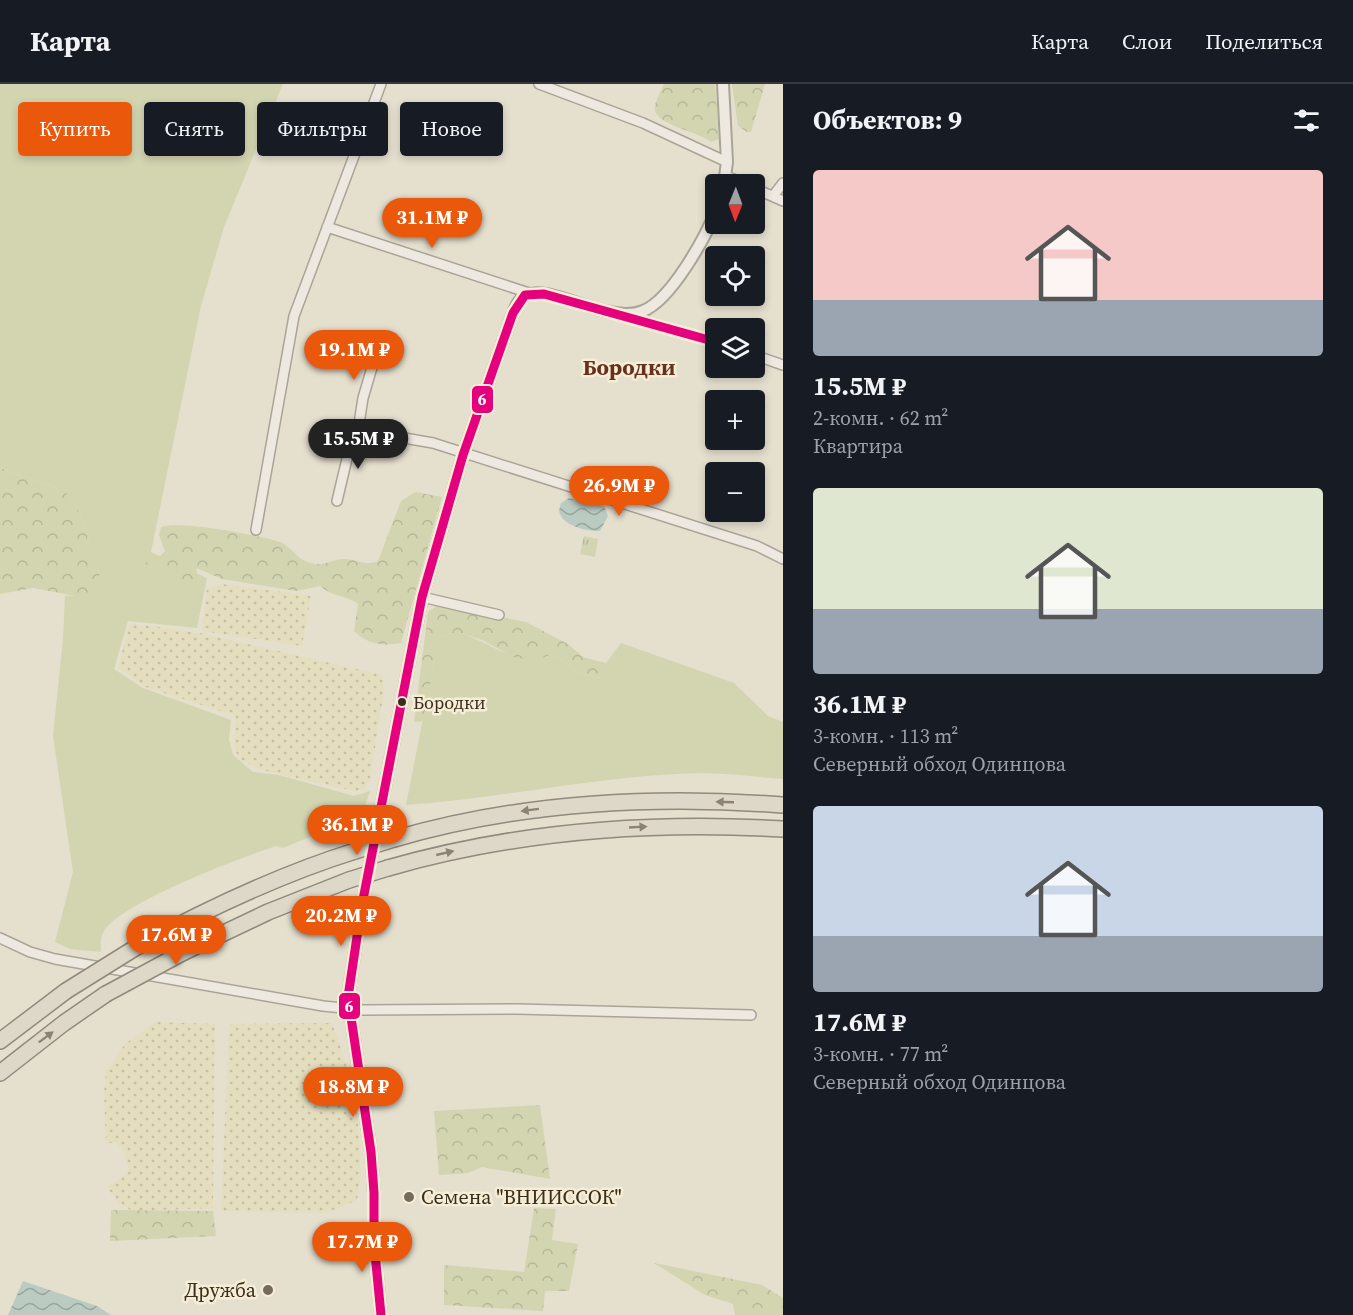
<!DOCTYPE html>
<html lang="ru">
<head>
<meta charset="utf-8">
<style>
  body { margin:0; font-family:"Source Serif 4",serif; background:#242831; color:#f1f3f6; height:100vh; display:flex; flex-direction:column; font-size:22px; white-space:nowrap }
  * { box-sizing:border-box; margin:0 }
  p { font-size:20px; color:#9ea1a6 }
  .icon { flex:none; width:33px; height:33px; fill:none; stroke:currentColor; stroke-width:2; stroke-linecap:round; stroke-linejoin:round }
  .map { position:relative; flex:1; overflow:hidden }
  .drawer { display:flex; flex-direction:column; background:#171b24; width:570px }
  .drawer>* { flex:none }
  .hud { position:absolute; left:18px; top:18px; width:570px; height:54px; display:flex; gap:12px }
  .needle { width:39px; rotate:181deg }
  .fabs { position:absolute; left:705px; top:90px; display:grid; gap:12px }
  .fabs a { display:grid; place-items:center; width:60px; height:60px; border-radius:6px; background:#171b24; box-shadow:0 3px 9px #0003; font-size:30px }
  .price { position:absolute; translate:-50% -51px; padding:0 14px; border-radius:21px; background:#ea580c; color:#fff; font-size:20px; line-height:39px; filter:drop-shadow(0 2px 3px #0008) }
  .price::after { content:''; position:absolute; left:50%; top:36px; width:18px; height:14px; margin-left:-9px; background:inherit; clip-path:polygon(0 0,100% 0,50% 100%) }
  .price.on { background:#222; color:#fff }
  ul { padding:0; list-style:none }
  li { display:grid; align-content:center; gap:12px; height:318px; padding:0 30px }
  li span { display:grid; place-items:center; height:186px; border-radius:6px; color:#555 }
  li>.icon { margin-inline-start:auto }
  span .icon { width:108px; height:108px; fill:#fffc; stroke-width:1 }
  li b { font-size:26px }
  h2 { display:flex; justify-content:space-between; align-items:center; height:72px; padding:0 30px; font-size:26px }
  .tag { padding:0 21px; border-radius:6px; background:#171b24; box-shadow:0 3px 9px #0003; font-size:21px; line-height:54px }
  .tag.on { background:#ea580c; color:#fff }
  header { display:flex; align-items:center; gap:36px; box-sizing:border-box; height:84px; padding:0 30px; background:#171b24; border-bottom:2px solid #363941 }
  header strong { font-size:28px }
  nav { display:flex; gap:33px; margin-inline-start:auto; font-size:21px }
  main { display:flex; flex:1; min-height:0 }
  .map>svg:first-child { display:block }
</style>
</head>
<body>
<header>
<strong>Карта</strong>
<nav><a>Карта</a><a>Слои</a><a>Поделиться</a></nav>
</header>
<main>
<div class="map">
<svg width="783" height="1231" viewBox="0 0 783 1231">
  <defs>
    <pattern id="farmland-dots" width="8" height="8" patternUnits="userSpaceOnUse" patternTransform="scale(1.5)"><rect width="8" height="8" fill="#e4debf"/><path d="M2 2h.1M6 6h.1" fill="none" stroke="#c4bfa4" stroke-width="1.8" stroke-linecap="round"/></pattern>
    <pattern id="forest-crowns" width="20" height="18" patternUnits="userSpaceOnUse" patternTransform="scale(1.5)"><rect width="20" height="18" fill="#d3d5b1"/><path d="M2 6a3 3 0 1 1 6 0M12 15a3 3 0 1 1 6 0" fill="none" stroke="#b6b798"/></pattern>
    <pattern id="park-tufts" width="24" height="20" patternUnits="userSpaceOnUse" patternTransform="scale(1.5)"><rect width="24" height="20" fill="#d3d5b1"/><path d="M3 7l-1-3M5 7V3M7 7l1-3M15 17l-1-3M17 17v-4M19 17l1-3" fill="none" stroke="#b6b798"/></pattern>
    <pattern id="water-waves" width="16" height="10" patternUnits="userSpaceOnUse" patternTransform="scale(1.5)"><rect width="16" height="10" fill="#bacbc1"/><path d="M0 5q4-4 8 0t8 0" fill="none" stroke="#98a59c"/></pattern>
  </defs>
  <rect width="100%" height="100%" fill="#e5dfce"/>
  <path fill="url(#farmland-dots)" d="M222 500 311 512 302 562 202 547 207 505Z
    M135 540 200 549 382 591 384 607 370 695 365 705 356 707 282 691 259 685 243 677 237 670 234 659 236 637 233 631 146 603 118 584 129 541Z
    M155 938 215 940 213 1124 132 1127 118 1118 107 1103 129 1088 124 1067 115 1058 106 1060 104 1008 106 988 125 960Z
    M332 939 345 975 358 1035 361 1091 357 1116 326 1129 221 1127 229 940Z"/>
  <path fill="#d3d5b1" d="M0 0H283L224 143 201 222 151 468 207 494 197 544 128 537 114 585 143 604 231 636 229 656 233 671 253 688 279 691 354 712 370 707 362 731 283 764 276 762C243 773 116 820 103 849 100 854 101 863 101 868L70 865 55 858 73 788 53 652 63 555 65 512H79L101 496 80 429 65 407 0 384Z
    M458 548C493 559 514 584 552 570L582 590 599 594 606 579 621 559 734 599 768 632 783 638V695C756 693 728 689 701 689 602 691 505 714 406 721L439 553Z"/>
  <path fill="url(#forest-crowns)" d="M664 0H715L719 55 711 58C699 47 651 41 655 22 656 15 661 7 664 0Z
    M732 0H765L751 48H747L738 42Z
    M0 384 65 407 80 429 101 496 91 515 33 504 0 510Z
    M415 408 442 413 401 559C382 562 369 561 354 547L358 520C346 511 332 513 320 502L296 507 222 495 196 484 198 493 191 499 182 498 145 480 150 473H159L165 467 159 451 161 443C180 436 258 451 280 458 293 463 296 477 315 480 325 481 332 476 342 475 356 474 364 483 378 477L401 417Z
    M438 521 526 538 568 560 583 573 606 579 600 594 582 590 552 570 535 577 513 573 482 556 458 548 439 553 423 637 414 638 428 528Z
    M540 1021 550 1095 482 1083 468 1089 439 1091 434 1027Z
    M534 1124 556 1125 552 1156 578 1160 569 1207H545L543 1227 444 1221V1181L524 1188Z
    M111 1126 213 1127 216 1152 110 1157Z
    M654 1179 762 1201 783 1214V1231H735L733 1220 705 1211Z"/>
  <path fill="url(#park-tufts)" d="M584 452 598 455 595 473 580 470Z"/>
  <path fill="url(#water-waves)" d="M569 414 604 422 608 432 600 447C586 447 562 442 559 427L561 419Z
    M23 1197 97 1222 111 1231H8Z"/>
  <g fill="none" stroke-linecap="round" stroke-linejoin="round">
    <defs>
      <path id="minor" d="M539 0 643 39 727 78
        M726 92 746 100
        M754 104 783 117
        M773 112 783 99
        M327 143 529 209
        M624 231 716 258
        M754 271 783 281
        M358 346 433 359 757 462 783 475
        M337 417 350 362 358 346 363 314 381 253
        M256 446 294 232 381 0
        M422 513 499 531
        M0 854 30 868 55 875 323 922 363 926 517 925 751 931"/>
      <path id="tertiary" d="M723 0 727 78 724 100
        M381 1231 374 1159V1109L371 1068 348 913 361 826 422 513 463 371 513 229C516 222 519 214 527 211 550 200 610 241 643 227 671 216 705 154 716 127"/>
      <path id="trunk" d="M394 755C521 718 652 711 783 721
        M388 784C517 747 649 737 783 745
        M135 864C205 826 278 791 355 767
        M184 868 268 828 349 796
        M0 957 66 907
        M0 989 64 939 106 910"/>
    </defs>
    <use href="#minor" stroke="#aaa497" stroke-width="12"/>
    <use href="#tertiary" stroke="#aaa497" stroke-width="14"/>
    <use href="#trunk" stroke="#90897e" stroke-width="18"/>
    <use href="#minor" stroke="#eee9e0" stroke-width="9"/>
    <use href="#tertiary" stroke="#eee9e0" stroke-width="10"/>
    <use href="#trunk" stroke="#ded8c8" stroke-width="15"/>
    <defs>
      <path id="trunk-bridge" d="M355 767 394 755
        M349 796 388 784
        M66 907 135 864
        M106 910 184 868"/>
    </defs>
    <use href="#trunk-bridge" stroke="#90897e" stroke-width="18" stroke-linecap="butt"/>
    <use href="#trunk-bridge" stroke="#ded8c8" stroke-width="15"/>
    <defs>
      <path id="bus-1" d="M381 1231 374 1159V1109L371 1068 348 913 361 826 422 513 463 371 513 229 525 211 544 210 716 258"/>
    </defs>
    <use href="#bus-1" stroke="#f6edd5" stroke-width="14"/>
    <use href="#bus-1" stroke="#e5007d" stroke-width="9"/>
  </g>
  <defs><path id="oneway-solid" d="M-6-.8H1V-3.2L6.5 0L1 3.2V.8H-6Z" transform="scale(1.5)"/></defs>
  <g fill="#8c8274">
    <use href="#oneway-solid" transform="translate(725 718) rotate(-178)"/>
    <use href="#oneway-solid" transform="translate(530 726) rotate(173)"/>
    <use href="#oneway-solid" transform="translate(638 743) rotate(-3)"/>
    <use href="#oneway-solid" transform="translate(445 769) rotate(-13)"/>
    <use href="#oneway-solid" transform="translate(46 953) rotate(-37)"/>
  </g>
  <circle fill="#392d1f" stroke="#f6edd5" stroke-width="2" cx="402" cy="618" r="5"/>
  <g fill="#756b5c" stroke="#f6edd5" stroke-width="2">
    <circle cx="409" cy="1113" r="6"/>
    <circle cx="268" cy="1206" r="6"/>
  </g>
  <g text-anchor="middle" stroke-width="5" stroke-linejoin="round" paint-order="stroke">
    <g font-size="18" fill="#392d1f" stroke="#f6edd5" text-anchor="start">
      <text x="413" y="625">Бородки</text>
    </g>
    <g font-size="20" fill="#392d1f" stroke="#f6edd5" text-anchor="start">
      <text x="421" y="1120">Семена "ВНИИССОК"</text>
      <text x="256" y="1213" text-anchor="end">Дружба</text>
    </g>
    <g font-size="22" font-weight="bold" fill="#66301f" stroke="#f6edd5">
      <text x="629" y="291">Бородки</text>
    </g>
  </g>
  <g stroke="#f6edd5" stroke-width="2">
    <rect x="471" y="301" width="23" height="29" rx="6" fill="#e5007d"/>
    <rect x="338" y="908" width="23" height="28" rx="6" fill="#e5007d"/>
  </g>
  <g font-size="16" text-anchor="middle" font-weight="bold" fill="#fff">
    <text x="482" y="321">6</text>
    <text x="349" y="928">6</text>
  </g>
</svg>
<div class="fabs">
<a><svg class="needle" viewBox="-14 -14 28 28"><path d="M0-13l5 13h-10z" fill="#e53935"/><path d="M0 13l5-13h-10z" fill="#9ea1a6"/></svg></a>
<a><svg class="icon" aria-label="locate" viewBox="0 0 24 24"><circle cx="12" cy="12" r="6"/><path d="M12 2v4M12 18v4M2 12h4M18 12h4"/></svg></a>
<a><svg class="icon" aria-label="layers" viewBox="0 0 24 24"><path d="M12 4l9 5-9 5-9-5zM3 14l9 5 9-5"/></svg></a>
<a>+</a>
<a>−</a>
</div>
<b class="price" style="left:432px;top:165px">31.1M ₽</b>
<b class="price" style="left:354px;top:297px">19.1M ₽</b>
<b class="price on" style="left:358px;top:386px">15.5M ₽</b>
<b class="price" style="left:619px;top:433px">26.9M ₽</b>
<b class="price" style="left:357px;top:772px">36.1M ₽</b>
<b class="price" style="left:341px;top:863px">20.2M ₽</b>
<b class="price" style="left:176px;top:882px">17.6M ₽</b>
<b class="price" style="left:353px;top:1034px">18.8M ₽</b>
<b class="price" style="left:362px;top:1189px">17.7M ₽</b>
<div class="hud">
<a class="tag on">Купить</a>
<a class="tag">Снять</a>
<a class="tag">Фильтры</a>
<a class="tag">Новое</a>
</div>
</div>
<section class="drawer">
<h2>Объектов: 9<svg class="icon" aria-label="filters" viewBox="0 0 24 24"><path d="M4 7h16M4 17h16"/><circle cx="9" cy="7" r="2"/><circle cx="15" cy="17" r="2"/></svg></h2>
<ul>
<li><span style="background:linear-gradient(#f6c9c9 70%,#9aa5b1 0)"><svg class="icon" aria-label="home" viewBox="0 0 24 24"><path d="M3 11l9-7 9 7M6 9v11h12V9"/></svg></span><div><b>15.5M ₽</b><p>2-комн. · 62 m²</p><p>Квартира</p></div></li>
<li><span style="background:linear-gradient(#dfe7d0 65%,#9aa5b1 0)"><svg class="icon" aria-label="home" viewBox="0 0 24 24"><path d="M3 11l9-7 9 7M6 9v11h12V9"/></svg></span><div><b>36.1M ₽</b><p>3-комн. · 113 m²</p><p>Северный обход Одинцова</p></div></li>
<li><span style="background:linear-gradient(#c9d6e8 70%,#9aa5b1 0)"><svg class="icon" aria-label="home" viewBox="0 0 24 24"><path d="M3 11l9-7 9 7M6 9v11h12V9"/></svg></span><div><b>17.6M ₽</b><p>3-комн. · 77 m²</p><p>Северный обход Одинцова</p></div></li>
</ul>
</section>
</main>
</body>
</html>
